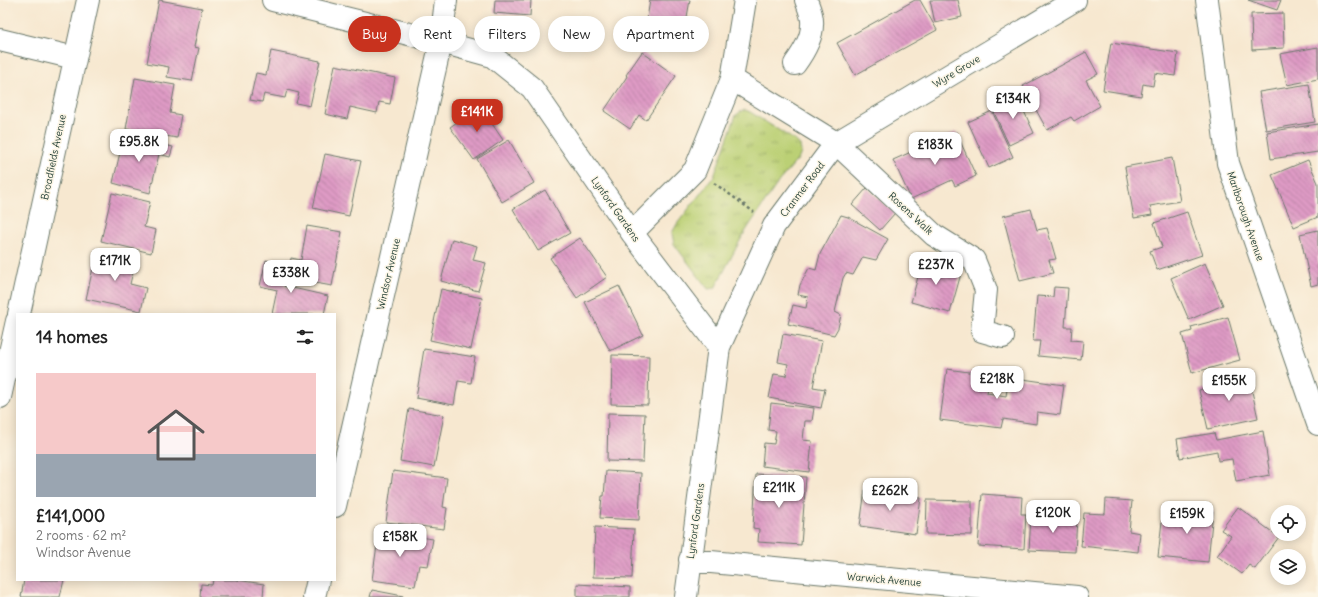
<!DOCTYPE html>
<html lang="en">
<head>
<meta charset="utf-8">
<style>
  body { margin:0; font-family:Delius,sans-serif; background:#f2f2f2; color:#222; height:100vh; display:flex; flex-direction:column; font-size:15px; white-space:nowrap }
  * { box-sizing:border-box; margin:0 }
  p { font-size:13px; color:#767676 }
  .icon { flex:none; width:22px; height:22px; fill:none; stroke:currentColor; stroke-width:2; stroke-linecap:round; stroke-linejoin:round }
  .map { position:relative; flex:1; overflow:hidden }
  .sheet { position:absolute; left:16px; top:313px; width:320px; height:268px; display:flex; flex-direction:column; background:#fff; border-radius:0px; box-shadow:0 2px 10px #0003 }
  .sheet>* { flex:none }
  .top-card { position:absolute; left:348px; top:16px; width:380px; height:36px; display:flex; gap:8px }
  .buttons { position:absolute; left:1270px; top:505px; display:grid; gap:8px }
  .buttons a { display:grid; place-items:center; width:36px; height:36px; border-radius:50%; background:#fff; box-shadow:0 2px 10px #0003; font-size:20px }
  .price { position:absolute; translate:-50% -34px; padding:0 9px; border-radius:8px; background:#fff; color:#222; font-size:13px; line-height:26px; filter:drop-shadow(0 1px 2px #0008) }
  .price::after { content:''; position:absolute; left:50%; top:24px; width:12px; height:9px; margin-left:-6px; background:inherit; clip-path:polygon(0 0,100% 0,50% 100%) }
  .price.current { background:#c8321e; color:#fff }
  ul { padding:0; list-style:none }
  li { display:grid; align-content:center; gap:8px; height:212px; padding:0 20px }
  li span { display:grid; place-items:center; height:124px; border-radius:0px; color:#555 }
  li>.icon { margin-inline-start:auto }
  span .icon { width:72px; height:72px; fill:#fffc; stroke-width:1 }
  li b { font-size:17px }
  h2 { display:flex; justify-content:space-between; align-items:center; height:48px; padding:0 20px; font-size:17px }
  .chip { padding:0 14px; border-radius:18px; background:#fff; box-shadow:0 2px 10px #0003; font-size:14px; line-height:36px }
  .chip.current { background:#c8321e; color:#fff }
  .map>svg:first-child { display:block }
</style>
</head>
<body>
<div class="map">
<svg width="1318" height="597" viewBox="0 0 1318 597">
  <defs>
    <pattern id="grass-tufts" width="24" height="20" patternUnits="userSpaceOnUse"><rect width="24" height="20" fill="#bbd074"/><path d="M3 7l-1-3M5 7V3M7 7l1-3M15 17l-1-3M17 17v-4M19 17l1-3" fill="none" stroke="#97aa60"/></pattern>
    <pattern id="building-back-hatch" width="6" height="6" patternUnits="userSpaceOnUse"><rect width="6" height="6" fill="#de9ac4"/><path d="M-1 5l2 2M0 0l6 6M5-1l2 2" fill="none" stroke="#b37fa0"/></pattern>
  </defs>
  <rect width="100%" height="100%" fill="#fcf5e5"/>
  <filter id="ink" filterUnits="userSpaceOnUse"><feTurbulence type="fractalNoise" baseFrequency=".025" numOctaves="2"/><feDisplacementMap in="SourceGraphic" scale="8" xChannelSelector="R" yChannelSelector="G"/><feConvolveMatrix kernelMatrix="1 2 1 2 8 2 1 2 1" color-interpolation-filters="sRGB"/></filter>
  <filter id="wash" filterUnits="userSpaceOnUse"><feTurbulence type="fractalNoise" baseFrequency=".012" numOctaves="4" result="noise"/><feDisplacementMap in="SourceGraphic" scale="16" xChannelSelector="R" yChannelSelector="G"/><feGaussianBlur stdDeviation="0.9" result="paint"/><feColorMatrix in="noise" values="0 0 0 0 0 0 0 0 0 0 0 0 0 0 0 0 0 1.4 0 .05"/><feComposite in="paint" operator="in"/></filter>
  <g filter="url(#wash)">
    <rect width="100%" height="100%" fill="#f7e8d0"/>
    <path fill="url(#grass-tufts)" stroke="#6d8654" d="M745 110 750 112 796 141 800 145 801 152 799 158 779 181 743 235 715 288 708 289 674 244 672 233 677 224 714 176 736 115 740 112Z"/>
    <g id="blocks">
      <path fill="url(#building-back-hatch)" d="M159 0 202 8 194 47 199 48 192 81 167 77 169 67 147 63Z
        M495 0H531L530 16 494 13Z
        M650 0H690L682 45 644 38Z
        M915 0H920L937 30 855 75 837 43Z
        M930 0H958L962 17 935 23Z
        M1248 0H1281L1277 10Z
        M1283 13 1284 48 1252 50 1251 14Z
        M1111 43 1178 53 1175 76 1155 73 1153 86 1143 84 1141 96 1103 90Z
        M1318 47V79L1287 85 1280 54Z
        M271 51 320 61 310 106 296 103 299 93 287 90 285 98 264 94 262 102 250 100 256 73 266 75Z
        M642 52 676 76 646 120 639 115 630 129 604 111 626 78 627 76 626 75Z
        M1086 52 1098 74 1086 80 1100 106 1074 121 1071 117 1047 130 1023 86Z
        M335 65 395 78 390 104 379 102 377 113 350 107 347 119 325 114Z
        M135 78 175 85 170 113 181 115 177 138 126 129Z
        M1309 84 1315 122 1266 130 1259 92Z
        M1017 96 1034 133 1009 145 992 108Z
        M480 106 503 140 474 160 450 127Z
        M992 111 1013 157 989 168 968 122Z
        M1318 124V152L1271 159 1267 132Z
        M956 132 976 176 955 186 952 180 911 199 893 160Z
        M124 135 173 147 170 157 159 154 150 193 113 183Z
        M509 140 534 183 502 202 477 159Z
        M325 154 361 161 349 216 313 208Z
        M1172 158 1180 201 1150 206 1152 215 1134 218 1125 167Z
        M1308 160 1318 183V217L1294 227 1272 175Z
        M867 188 895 213 880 230 852 205Z
        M545 190 570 233 538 251 513 209Z
        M112 193 150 202 144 227 156 230 151 253 101 241Z
        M1031 209 1037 230 1047 228 1056 259 1049 260 1053 273 1020 281 1003 216Z
        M1187 212 1202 255 1157 270 1150 251 1162 247 1154 223Z
        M841 215 848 217 888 239 876 260 863 257 853 275 846 273 843 278 835 312 841 315 838 328 834 335 788 324 793 305 806 308 808 297 798 295 800 285 809 268 816 270 820 254Z
        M307 226 342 232 332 286 288 278 291 258 301 260Z
        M1318 230V284L1311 286 1300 234Z
        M580 238 607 277 577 298 550 258Z
        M452 239 477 246 473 260 486 263 478 291 441 281Z
        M97 250 136 259 130 284 146 288 141 311 86 299Z
        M923 259 962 270 950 313 911 302Z
        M266 260 281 264 279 273 287 275 284 286 328 296 324 314H272L277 290 260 286Z
        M1205 263 1223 305 1189 320 1171 278Z
        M619 286 643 335 610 351 585 302Z
        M1054 287 1068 288 1065 327H1072L1071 340 1083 341 1081 360 1038 356 1040 341H1033L1037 296 1053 297Z
        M441 289 482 298 471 349 430 340Z
        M1228 317 1240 360 1192 373 1182 334 1192 331 1191 327Z
        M783 334 822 341 813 387 825 389 821 408 769 398 774 374 786 376 788 364 778 362Z
        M424 349 475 357 471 383 458 381 454 405 416 398Z
        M612 355 649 356 648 405 611 404Z
        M947 369 990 375 987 393 1006 396 1009 377 1064 385 1060 415 1037 412 1036 424 1003 419 1001 428 940 420Z
        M1248 374 1258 418 1208 429 1199 390 1213 386 1212 382Z
        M771 403 814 408 812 421H805L803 440 812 441 809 472 762 466 764 443 774 444 776 431 768 430Z
        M409 409 444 415 434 467 400 461Z
        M608 413 645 414 643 462 607 461Z
        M1263 431 1270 475 1236 481 1232 459 1218 461 1217 451 1180 458 1177 439 1214 433 1216 440Z
        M393 471 447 478 443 507 447 508 444 529 386 522Z
        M606 471 641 473 639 520 600 518 602 496H604Z
        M756 474 806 477 801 545 758 542 759 529 753 528Z
        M865 490 921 498 916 534 860 526Z
        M982 494 1022 497 1021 514H1026L1024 549 978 546Z
        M1106 499 1132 501 1129 531 1140 533 1138 552 1081 546 1084 513 1105 514Z
        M927 500 972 501V535L926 534Z
        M1175 507 1213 511 1208 562 1158 557 1162 521 1173 522Z
        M1238 507 1279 537 1255 569 1249 565 1242 574 1217 556 1231 536 1221 530Z
        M1031 516 1077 519 1075 552 1029 550Z
        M595 527 634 529 632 578 593 577Z
        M379 531 433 539 428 566 419 565 415 586 372 580Z
        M24 580H64L60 597H21Z
        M213 580H236L264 584 263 597H200L201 584 212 585Z
        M577 584 630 587V597H577Z
        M372 590 403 596V597H370Z"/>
    </g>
  </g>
  <g filter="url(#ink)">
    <use href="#blocks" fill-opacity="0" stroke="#6b796b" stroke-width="1"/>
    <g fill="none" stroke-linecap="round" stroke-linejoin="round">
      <defs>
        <path id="minor" d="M273 0 441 42 492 56 532 88 632 233 719 347 686 597
          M1207 0 1228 163 1318 424
          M0 40 75 58
          M795 64C803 53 812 39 812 25 813 17 809 8 806 0
          M632 233 695 170 732 79 745 0
          M19 314 88 0
          M1003 337 982 331 986 290 974 260 934 235 836 143 1075 0
          M719 347 774 226 836 143 732 79
          M0 397 17 321
          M335 506 441 42 446 0
          M690 560 1077 597
          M314 597 318 580"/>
      </defs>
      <use href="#minor" stroke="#6b796b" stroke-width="24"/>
      <path stroke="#6b796b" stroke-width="2.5" stroke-dasharray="3 3" stroke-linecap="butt" d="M714 183 754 212"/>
      <use href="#minor" stroke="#fff" stroke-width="22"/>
    </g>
  </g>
  <g text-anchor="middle" stroke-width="3" stroke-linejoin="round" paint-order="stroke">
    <g font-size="10" fill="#1f3d34" stroke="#fcf5e5">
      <text transform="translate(956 71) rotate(-31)" y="4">Wyre Grove</text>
      <text transform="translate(53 157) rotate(-78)" y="4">Broadfields Avenue</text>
      <text transform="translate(802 189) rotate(-53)" y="4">Cranmer Road</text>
      <text transform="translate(616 209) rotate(55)" y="4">Lynford Gardens</text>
      <text transform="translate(911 213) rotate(43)" y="4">Rosens Walk</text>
      <text transform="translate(1246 216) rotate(71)" y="4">Marlborough Avenue</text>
      <text transform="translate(388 274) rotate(-77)" y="4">Windsor Avenue</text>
      <text transform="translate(695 521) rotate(-82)" y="4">Lynford Gardens</text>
      <text transform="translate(884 579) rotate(5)" y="4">Warwick Avenue</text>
    </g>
  </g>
</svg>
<div class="buttons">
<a><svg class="icon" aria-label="locate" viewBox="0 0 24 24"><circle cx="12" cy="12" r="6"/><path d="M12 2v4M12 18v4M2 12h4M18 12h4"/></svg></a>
<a><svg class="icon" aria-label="layers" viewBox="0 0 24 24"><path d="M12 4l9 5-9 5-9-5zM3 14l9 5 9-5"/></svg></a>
</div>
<b class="price" style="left:1013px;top:120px">£134K</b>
<b class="price current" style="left:477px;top:133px">£141K</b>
<b class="price" style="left:139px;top:163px">£95.8K</b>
<b class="price" style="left:935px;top:166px">£183K</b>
<b class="price" style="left:115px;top:282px">£171K</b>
<b class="price" style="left:936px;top:286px">£237K</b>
<b class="price" style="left:291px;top:294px">£338K</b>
<b class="price" style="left:997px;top:400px">£218K</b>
<b class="price" style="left:1229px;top:402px">£155K</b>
<b class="price" style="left:779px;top:509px">£211K</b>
<b class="price" style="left:890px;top:512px">£262K</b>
<b class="price" style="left:1053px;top:534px">£120K</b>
<b class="price" style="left:1187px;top:535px">£159K</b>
<b class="price" style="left:400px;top:558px">£158K</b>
<div class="top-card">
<a class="chip current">Buy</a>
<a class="chip">Rent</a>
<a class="chip">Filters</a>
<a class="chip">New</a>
<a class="chip">Apartment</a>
</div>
<section class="sheet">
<h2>14 homes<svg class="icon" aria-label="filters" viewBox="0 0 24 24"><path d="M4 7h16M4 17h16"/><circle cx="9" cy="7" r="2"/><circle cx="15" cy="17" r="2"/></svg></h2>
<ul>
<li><span style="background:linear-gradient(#f6c9c9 65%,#9aa5b1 0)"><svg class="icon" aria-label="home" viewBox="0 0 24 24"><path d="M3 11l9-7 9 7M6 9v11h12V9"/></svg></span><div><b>£141,000</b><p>2 rooms · 62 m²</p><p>Windsor Avenue</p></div></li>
</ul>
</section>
</div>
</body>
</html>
